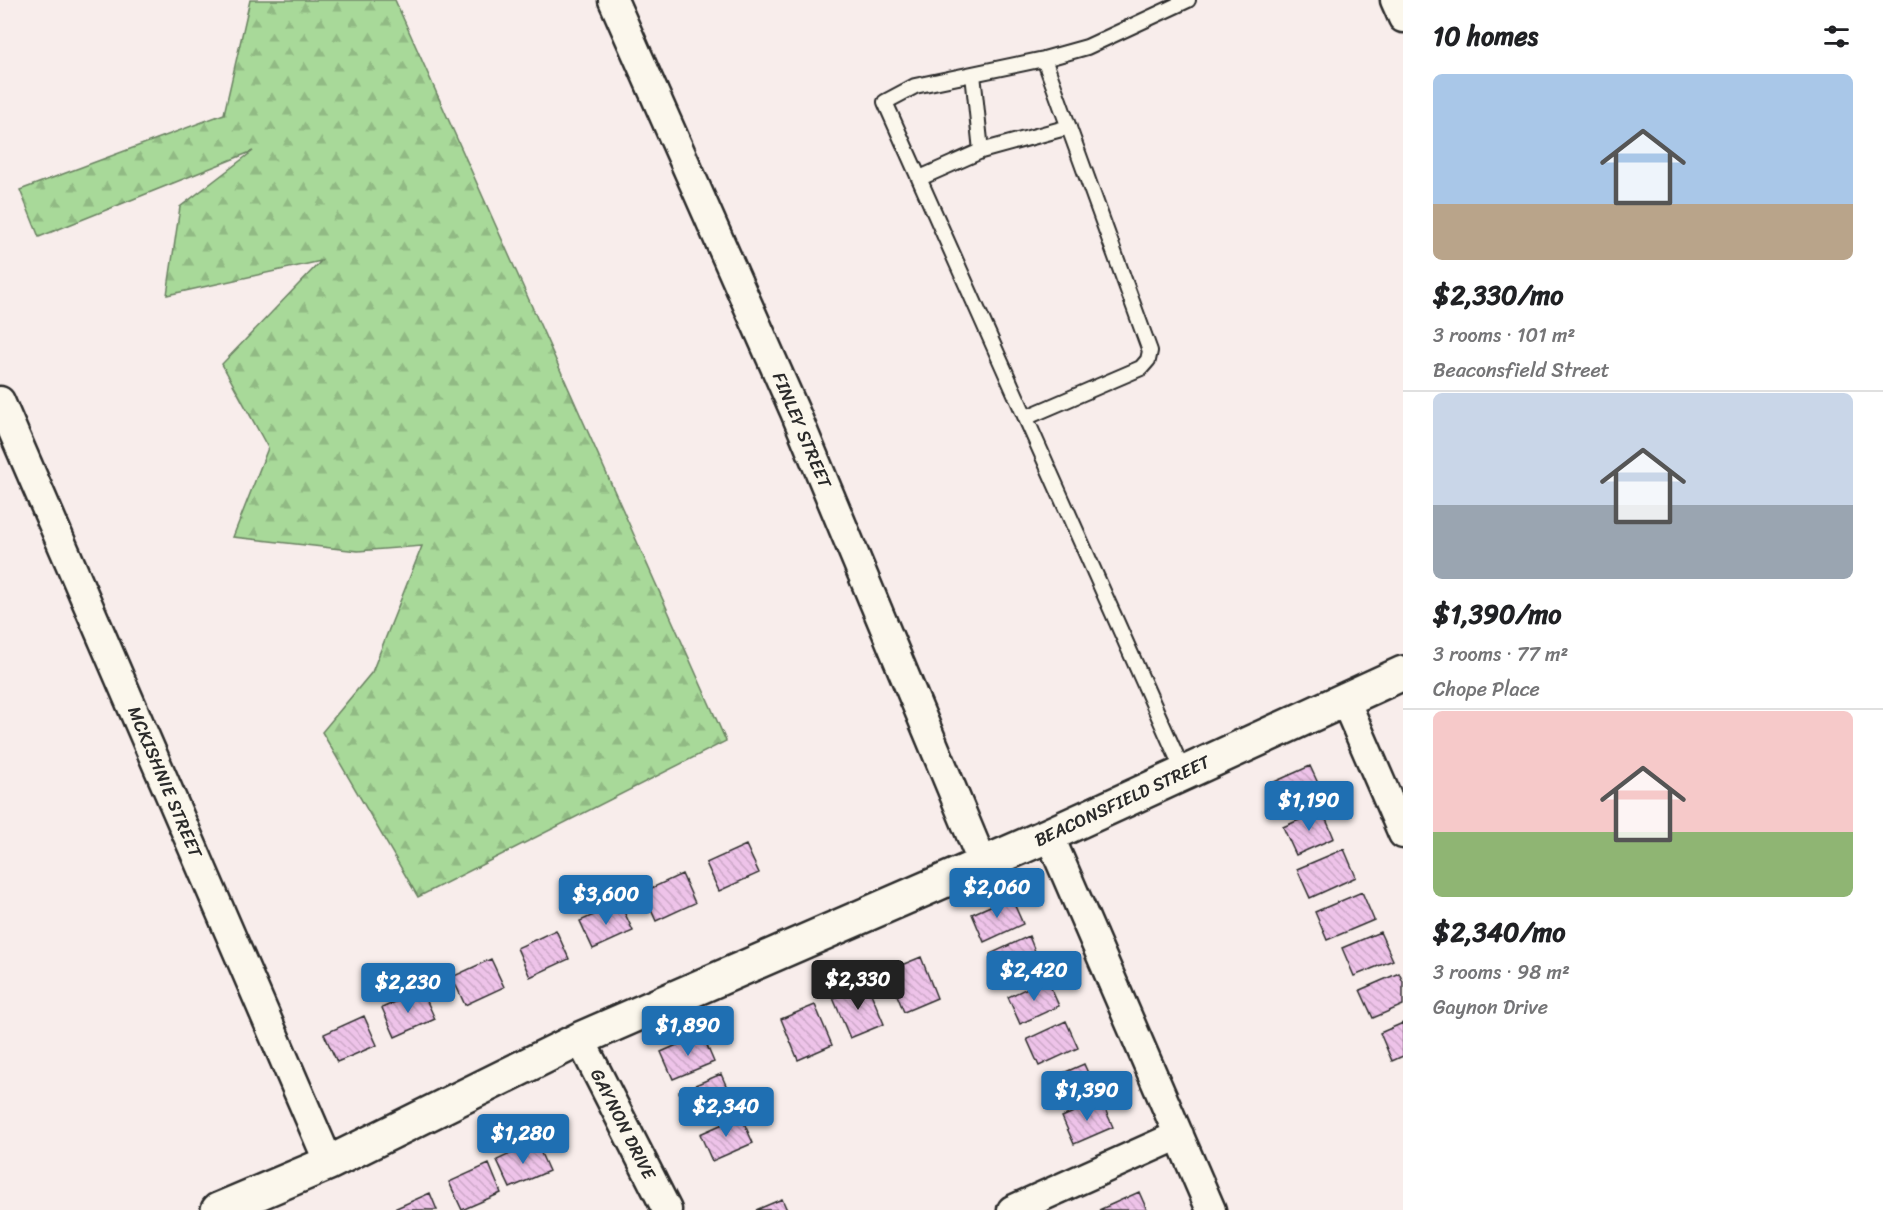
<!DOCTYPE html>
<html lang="en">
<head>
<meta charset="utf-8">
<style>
  body { margin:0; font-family:Sriracha,sans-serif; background:#f6f6f6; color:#202124; height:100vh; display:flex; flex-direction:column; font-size:22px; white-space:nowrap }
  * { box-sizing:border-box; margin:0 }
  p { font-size:20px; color:#757577 }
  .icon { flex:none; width:33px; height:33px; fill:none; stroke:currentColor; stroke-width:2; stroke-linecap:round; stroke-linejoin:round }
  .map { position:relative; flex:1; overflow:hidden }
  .side { display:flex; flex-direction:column; background:#fff; width:480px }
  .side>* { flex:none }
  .price { position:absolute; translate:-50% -51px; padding:0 14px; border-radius:6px; background:#1f6fb2; color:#fff; font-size:20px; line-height:39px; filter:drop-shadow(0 2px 3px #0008) }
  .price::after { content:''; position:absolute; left:50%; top:36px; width:18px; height:14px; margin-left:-9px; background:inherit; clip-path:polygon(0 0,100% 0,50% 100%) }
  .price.active { background:#222; color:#fff }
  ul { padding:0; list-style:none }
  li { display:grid; align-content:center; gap:12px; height:318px; padding:0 30px }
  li+li { border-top:2px solid #e0e0e0 }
  li span { display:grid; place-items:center; height:186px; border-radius:9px; color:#555 }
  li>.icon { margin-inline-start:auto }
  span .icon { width:108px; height:108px; fill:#fffc; stroke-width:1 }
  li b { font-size:26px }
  h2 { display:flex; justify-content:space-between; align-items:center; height:72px; padding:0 30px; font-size:26px }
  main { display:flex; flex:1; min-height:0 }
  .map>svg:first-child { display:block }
</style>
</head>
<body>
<main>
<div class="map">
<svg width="1403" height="1210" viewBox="0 0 1403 1210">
  <defs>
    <pattern id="forest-firs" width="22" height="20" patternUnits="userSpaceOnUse" patternTransform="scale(1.5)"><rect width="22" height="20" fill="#a8d999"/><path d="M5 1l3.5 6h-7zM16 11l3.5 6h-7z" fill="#91ba84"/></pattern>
    <pattern id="building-back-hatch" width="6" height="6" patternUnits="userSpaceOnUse" patternTransform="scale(1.5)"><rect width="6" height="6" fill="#eec3e9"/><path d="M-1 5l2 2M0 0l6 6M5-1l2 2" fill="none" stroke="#cca8c8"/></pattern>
  </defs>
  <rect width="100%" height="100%" fill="#f8edeb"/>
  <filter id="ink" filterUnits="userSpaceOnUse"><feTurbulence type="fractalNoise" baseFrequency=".0167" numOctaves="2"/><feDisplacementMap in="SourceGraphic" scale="12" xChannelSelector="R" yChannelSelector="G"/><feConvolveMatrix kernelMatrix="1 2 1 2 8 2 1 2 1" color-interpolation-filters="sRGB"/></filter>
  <g filter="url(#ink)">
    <path fill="url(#forest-firs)" stroke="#6a8262" stroke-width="1.5" d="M250 0H395L726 741 418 897 322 732 372 672 422 546 358 551 233 537 268 448 222 364 321 261 167 295 180 207 253 151 39 237 20 190 224 114Z"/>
    <path fill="url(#building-back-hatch)" stroke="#2b2b2b" stroke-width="1.5" d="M1310 766 1323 794 1284 811 1272 783Z
      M1322 810 1334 838 1296 855 1283 827Z
      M746 845 759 873 719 891 706 863Z
      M1344 849 1356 877 1310 898 1297 869Z
      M682 874 695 903 656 921 643 892Z
      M1362 892 1374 920 1327 940 1315 912Z
      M1011 897 1023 924 984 942 972 914Z
      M620 903 633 931 593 949 580 921Z
      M556 930 569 959 530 977 517 948Z
      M1380 932 1393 960 1354 976 1342 948Z
      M1029 936 1040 964 1002 981 990 954Z
      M921 957 937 998 904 1012 887 971Z
      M491 959 504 987 465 1005 452 977Z
      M1399 973 1403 982V1005L1373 1018 1360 990Z
      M1047 979 1059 1006 1020 1024 1008 997Z
      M867 984 884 1024 850 1038 833 998Z
      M422 990 435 1019 395 1037 382 1008Z
      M815 1005 832 1045 798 1060 781 1019Z
      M364 1016 377 1045 337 1062 324 1034Z
      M1066 1021 1078 1048 1039 1066 1027 1039Z
      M1403 1023V1056L1392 1061 1380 1033Z
      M702 1034 714 1062 673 1079 661 1052Z
      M1084 1064 1096 1091 1057 1108 1045 1081Z
      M721 1074 733 1101 691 1119 679 1092Z
      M1101 1100 1113 1127 1074 1144 1062 1117Z
      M741 1116 753 1143 712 1161 700 1134Z
      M536 1142 549 1171 510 1188 497 1160Z
      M489 1164 501 1193 462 1210 449 1182Z
      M1139 1192 1147 1210H1099Z
      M430 1193 437 1210H392Z
      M782 1199 787 1210H756Z"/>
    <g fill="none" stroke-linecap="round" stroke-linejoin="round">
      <defs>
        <path id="service" d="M973 74 981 151
          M920 178 981 151 1069 127
          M1027 417 1141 368 1148 360 1150 351 1044 59
          M1184 773 885 102 915 86 1044 59 1087 47 1188 0"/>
        <path id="minor" d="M613 0 795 412 983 864
          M1395 0 1403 18
          M0 401 329 1163
          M1345 700 1403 834
          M1049 835 1211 1210
          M580 1039 667 1210
          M1012 1210 1179 1135"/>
        <path id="tertiary" d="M218 1210 329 1163 580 1039 1049 835 1403 673"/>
      </defs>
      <use href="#service" stroke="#2b2b2b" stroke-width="18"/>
      <use href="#minor" stroke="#2b2b2b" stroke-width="33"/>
      <use href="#tertiary" stroke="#2b2b2b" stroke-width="38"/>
      <use href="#service" stroke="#fbf7ec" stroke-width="14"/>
      <use href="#minor" stroke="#fbf7ec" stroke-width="28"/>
      <use href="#tertiary" stroke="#fbf7ec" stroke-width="33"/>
    </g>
  </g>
  <g text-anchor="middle" stroke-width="4.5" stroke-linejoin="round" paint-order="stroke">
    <g font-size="18" fill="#2b2b2b" stroke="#fbf7ec">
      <text transform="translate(802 430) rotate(67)" y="6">FINLEY STREET</text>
      <text transform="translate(165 782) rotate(67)" y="6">MCKISHNIE STREET</text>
      <text transform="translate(1122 801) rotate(-25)" y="6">BEACONSFIELD STREET</text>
      <text transform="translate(623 1124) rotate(63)" y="6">GAYNON DRIVE</text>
    </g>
  </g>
</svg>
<b class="price" style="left:1309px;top:832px">$1,190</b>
<b class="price" style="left:997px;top:919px">$2,060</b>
<b class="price" style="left:606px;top:926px">$3,600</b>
<b class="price" style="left:1034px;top:1002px">$2,420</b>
<b class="price active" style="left:858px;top:1011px">$2,330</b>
<b class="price" style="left:408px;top:1014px">$2,230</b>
<b class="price" style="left:688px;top:1057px">$1,890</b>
<b class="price" style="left:1087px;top:1122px">$1,390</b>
<b class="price" style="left:726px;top:1138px">$2,340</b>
<b class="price" style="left:523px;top:1165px">$1,280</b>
</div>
<section class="side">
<h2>10 homes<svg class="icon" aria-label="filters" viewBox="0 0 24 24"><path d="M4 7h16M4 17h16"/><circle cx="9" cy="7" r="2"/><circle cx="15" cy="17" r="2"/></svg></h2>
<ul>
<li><span style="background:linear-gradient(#a9c7e8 70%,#b9a48a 0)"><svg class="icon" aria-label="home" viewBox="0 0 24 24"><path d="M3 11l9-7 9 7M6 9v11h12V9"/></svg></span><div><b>$2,330/mo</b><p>3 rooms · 101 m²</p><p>Beaconsfield Street</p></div></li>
<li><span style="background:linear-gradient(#c9d6e8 60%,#9aa5b1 0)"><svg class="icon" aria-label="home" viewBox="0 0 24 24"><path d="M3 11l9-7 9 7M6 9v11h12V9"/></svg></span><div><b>$1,390/mo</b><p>3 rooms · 77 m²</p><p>Chope Place</p></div></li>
<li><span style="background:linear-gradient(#f6c9c9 65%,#8fb573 0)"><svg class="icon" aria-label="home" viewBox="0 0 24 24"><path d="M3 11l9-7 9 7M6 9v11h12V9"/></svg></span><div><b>$2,340/mo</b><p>3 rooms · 98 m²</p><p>Gaynon Drive</p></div></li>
</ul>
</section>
</main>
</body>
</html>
